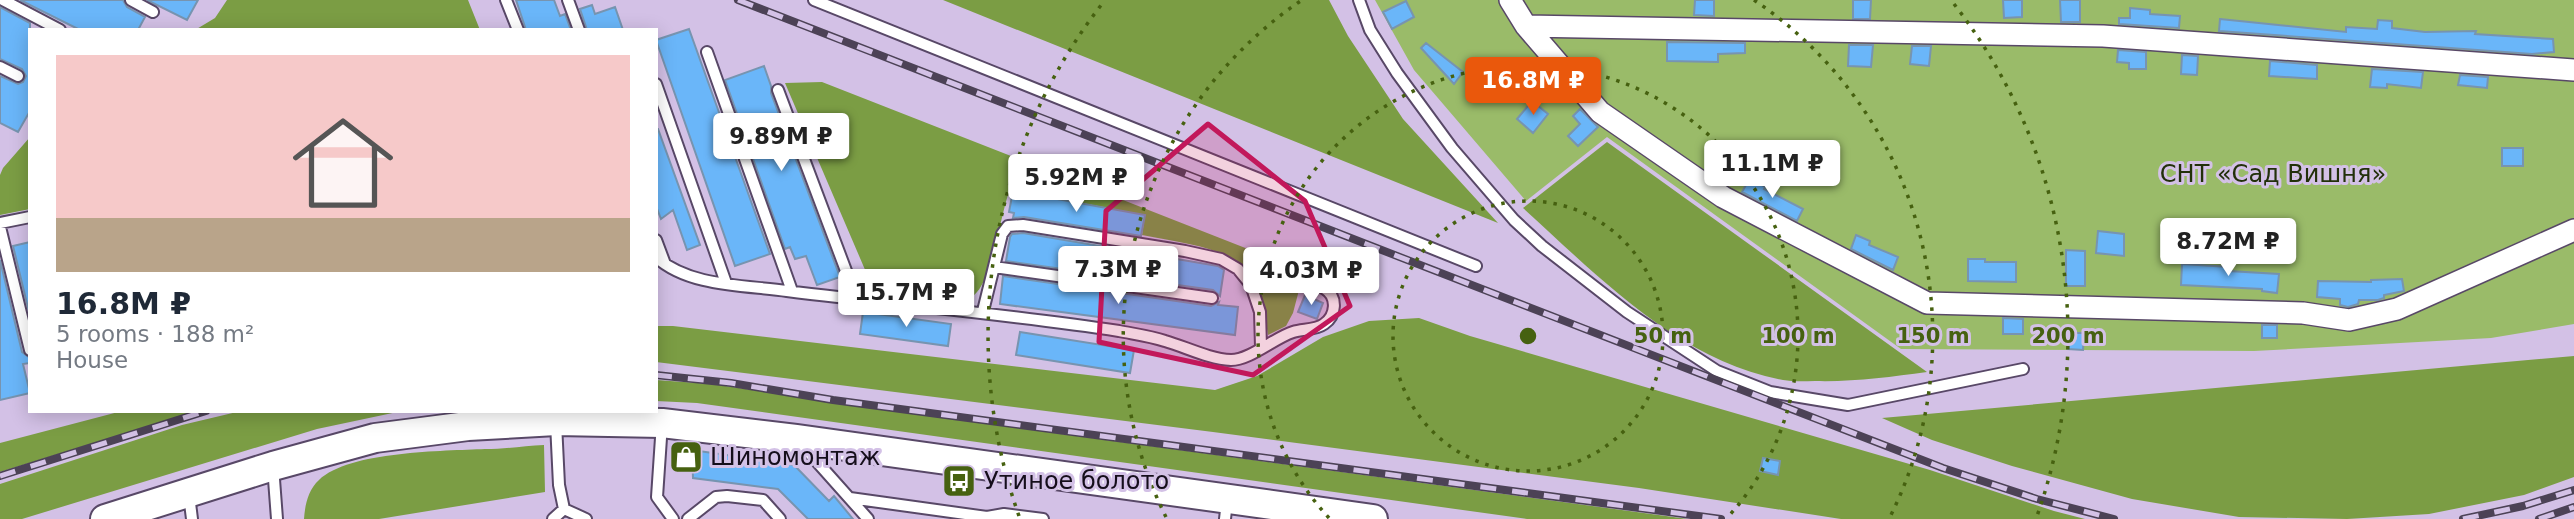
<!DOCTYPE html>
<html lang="en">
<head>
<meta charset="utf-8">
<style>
  body { margin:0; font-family:"DejaVu Sans",sans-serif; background:#f6f6f7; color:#1f2937; height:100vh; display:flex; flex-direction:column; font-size:26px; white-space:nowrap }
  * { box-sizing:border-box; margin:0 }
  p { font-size:23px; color:#747a83 }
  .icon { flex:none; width:38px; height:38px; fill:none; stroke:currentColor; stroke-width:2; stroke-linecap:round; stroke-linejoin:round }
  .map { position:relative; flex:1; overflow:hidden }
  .panel { position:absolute; left:28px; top:28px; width:630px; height:385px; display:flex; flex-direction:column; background:#fff; border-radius:0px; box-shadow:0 4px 18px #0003 }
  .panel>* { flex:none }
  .price { position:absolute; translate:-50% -60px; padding:0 16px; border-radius:7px; background:#fff; color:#222; font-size:23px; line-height:46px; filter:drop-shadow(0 2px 4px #0008) }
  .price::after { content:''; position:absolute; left:50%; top:42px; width:21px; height:16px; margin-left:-10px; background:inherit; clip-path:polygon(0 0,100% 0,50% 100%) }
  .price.on { background:#ea580c; color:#fff }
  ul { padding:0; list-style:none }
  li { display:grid; align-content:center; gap:14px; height:371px; padding:0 28px }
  li span { display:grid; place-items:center; height:217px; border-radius:0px; color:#555 }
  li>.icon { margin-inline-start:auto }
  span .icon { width:126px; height:126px; fill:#fffc; stroke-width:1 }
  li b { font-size:30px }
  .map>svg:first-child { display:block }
</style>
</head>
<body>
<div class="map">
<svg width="2574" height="519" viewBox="0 0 2574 519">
  <rect width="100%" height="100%" fill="#d3c1e6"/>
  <path fill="#9abb69" d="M1375 0H2574V324L2491 338 2254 351 1901 349 1607 137 1526 201 1414 70Z"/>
  <path fill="#7b9d44" d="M227 0H468L480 30H195L215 18Z
    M943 0H1329L1348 36 1403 119 1498 223Z
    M822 82 1304 271 1293 313 1286 326 1268 335C1256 247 1218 250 1142 235L1145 215 1010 189C1001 213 992 276 977 292 969 302 953 304 942 302 917 297 893 287 869 279L785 83Z
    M30 137V209L0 215V175L3 168Z
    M1607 142 1927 372C1890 377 1853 382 1815 381 1805 381 1794 382 1783 380 1679 361 1599 277 1523 208Z
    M1419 318 1470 336 1930 470 2054 511 2085 519H1841L1639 488 1213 432 656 362V326H673L1215 390 1257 376 1323 337 1369 321Z
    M2574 356V477L2524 495 2429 514 2347 519 2239 517 2132 499 2012 466 1932 440 1882 418Z
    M656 380 712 384 871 408 1688 519H1527L697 403 656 401Z
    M122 411H198L0 472V443Z
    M241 411H402L317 429 22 519H0V484L182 425Z
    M544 445 545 492 379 519H304C305 505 308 490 319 480 349 451 444 451 485 449 505 449 524 446 544 445Z"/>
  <path fill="#6ab6f9" stroke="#7794b0" stroke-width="2" d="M20 0H123L127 7 145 17 138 30H80Z
    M147 0H198L187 20Z
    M516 0H554L560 16 565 14 571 30H526Z
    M1695 0H1714V16L1694 15Z
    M1853 0H1871L1870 19H1853Z
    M2003 0H2022V17L2004 18Z
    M2060 0H2080V22H2061Z
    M1406 1 1414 17 1392 29 1383 12Z
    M592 5 595 14 615 7 623 30H587L580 9Z
    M0 7 30 23V111L18 132 0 123V76L18 84 23 82 26 76 22 69 0 59Z
    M2130 8 2150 10V14L2180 16 2179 28 2119 24V18H2130Z
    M2220 19 2346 32V27L2377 29 2378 20 2392 21V28L2425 32 2476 31 2475 34 2553 39 2554 52 2532 54 2219 31Z
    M689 29 770 254 735 266 656 40Z
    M1667 42 1745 43V53L1718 54V62L1667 61Z
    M1426 43 1463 72 1454 84 1421 48Z
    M1849 45H1873L1871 67 1848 66Z
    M1912 46H1931L1929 66 1910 64Z
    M2118 50 2146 52V69H2129V63L2117 62Z
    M2182 55 2198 56 2197 75 2181 74Z
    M2270 61 2317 65V79L2269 76Z
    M764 66 771 86V93L840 277 817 285 806 256 795 259 790 247 785 249 725 80Z
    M2372 69 2423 72 2421 88 2387 84V88L2370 87Z
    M2460 75 2488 77 2487 88 2458 85Z
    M1532 101 1548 114 1533 133 1517 119Z
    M1580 109 1598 127 1578 146 1568 136 1580 124 1573 116Z
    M656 129H658L700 245 687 250 673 210 661 219 656 206Z
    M2502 148H2523V166H2502Z
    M1750 178 1765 187 1764 189 1803 209 1797 221 1742 192Z
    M1013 191 1145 215 1141 236 1024 217 1013 218 1014 213 1009 212Z
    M2098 231 2124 234V256L2096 253Z
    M1023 233 1218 266 1224 270 1220 296 1213 290 1006 261 1010 237 1012 234Z
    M1856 235 1870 241 1869 245 1898 257 1893 270 1851 249Z
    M30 242V316L13 246Z
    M2066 250 2085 251V286H2066Z
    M1968 259H1985V262H2016V282L1968 281Z
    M0 260 22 352 30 358V363L23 364 30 393 0 400Z
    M2182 264 2229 267V271L2279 274 2277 293 2262 291V289L2181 285Z
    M1003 276 1211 306 1219 302 1218 305 1238 307 1235 335 1000 304Z
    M2402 279 2404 291 2384 295V298L2378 300H2359L2358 304 2348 307 2340 305V299L2317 297 2318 281 2371 282V280Z
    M1305 295 1323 303 1317 319 1298 312Z
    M863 312 951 324 948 346 860 334Z
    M2003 318 2023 319V334H2003Z
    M2262 325H2277V338H2262Z
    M1020 332 1134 350 1130 373 1016 355Z
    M2069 333H2084L2083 350 2068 349Z
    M692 450 794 465 829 501 834 496 853 519H808L778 489 693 478Z
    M1763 458 1780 461 1778 475 1760 471Z"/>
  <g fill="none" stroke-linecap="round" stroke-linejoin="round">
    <defs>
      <path id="lane" d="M3 0 60 30
        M131 0 153 12
        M506 0 518 30
        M568 0 579 30
        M814 0 1476 266
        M1359 0 1370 30 1397 73 1452 148 1514 220 1542 246 1627 312 1717 371 1770 392 1848 405 2023 369
        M707 52 792 291
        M0 67 18 76
        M656 84 726 283
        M778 90 857 300
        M0 223 30 217
        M0 227 30 350
        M656 240 665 264
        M656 257C689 287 745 285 787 291 898 305 1008 314 1119 331 1134 334 1150 336 1165 341 1186 347 1209 359 1231 360 1250 360 1274 338 1293 332 1303 329 1316 330 1324 324 1336 316 1338 297 1325 289 1319 285 1312 283 1305 281
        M994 267 1212 298
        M983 311 1002 234 1008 226 1023 225 1185 251 1221 259 1238 269 1251 285 1260 312 1261 347
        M662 423 657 497 673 519
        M802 445 868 519
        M273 466 277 519
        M189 495 192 519
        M850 498 987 517 1004 514 1043 519
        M564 509 586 519
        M553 519 564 509 559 485 556 423
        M688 519 716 497 727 496 763 500 780 519
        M1225 519 1227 501"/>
      <path id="street" d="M1510 0 1526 26 1600 112 1723 197 1927 303 2303 313 2349 320 2397 309 2574 230
        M1526 26 2103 36 2574 70"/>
      <path id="secondary" d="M105 519 273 466 375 438 468 426 556 421 662 423 796 439 1373 519"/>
    </defs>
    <use href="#lane" stroke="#584867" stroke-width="14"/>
    <use href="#street" stroke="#584867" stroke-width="24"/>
    <use href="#secondary" stroke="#584867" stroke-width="32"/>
    <use href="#lane" stroke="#fff" stroke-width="10"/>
    <use href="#street" stroke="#fff" stroke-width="21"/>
    <use href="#secondary" stroke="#fff" stroke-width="28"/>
    <defs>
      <path id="rail" d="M738 0 1943 468 2037 499 2114 519
        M656 375 731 383 833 400 1721 519
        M0 476 206 411
        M2463 519 2523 506 2574 490
        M2539 519 2574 507"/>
    </defs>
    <use href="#rail" stroke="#4c4256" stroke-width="8"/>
    <use href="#rail" stroke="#d3c1e6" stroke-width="5" stroke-dasharray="16" stroke-linecap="butt"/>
  </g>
  <path fill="#c2185b" fill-opacity="0.2" stroke="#c2185b" stroke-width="5" stroke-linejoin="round" d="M1208 124 1305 201 1350 306 1253 375 1099 342 1106 211Z"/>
  <g fill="none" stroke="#466110" stroke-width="3.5" stroke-dasharray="3.5 7">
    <circle cx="1528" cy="336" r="135"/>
    <path d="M1329 518A270 270 0 1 1 1727 518"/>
    <path d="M1166 517A405 405 0 0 1 1302 0M1754 0A405 405 0 0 1 1890 517"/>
    <path d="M1019 516A540 540 0 0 1 1102 4M1954 4A540 540 0 0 1 2037 516"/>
  </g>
  <defs>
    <symbol id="shop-square" viewBox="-11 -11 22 22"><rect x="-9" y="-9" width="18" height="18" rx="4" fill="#466110" stroke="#d3c1e6"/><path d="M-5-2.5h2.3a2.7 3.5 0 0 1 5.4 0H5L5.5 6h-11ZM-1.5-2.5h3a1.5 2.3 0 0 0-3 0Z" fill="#fff"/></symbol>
    <symbol id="bus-square" viewBox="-11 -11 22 22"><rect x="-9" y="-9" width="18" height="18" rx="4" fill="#466110" stroke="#d3c1e6"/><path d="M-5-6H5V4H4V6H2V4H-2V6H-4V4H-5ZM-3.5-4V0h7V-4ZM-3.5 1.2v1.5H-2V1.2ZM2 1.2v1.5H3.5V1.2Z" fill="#fff"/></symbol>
  </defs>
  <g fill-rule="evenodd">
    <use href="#shop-square" x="667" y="438" width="38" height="38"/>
    <use href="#bus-square" x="940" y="462" width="38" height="38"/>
  </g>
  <g text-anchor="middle" stroke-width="6" stroke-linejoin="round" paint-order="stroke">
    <g font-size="24" fill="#22300a" stroke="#d3c1e6">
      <text x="2273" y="182">СНТ «Сад Вишня»</text>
    </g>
    <g font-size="24" fill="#150e1b" stroke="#d3c1e6" text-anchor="start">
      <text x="710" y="465">Шиномонтаж</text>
      <text x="984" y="489">Утиное болото</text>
    </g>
  </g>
  <circle cx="1528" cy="336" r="10" fill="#466110" stroke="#d3c1e6" stroke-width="3.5"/>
  <g font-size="21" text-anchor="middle" font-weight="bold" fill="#466110" stroke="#d3c1e6" stroke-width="6" stroke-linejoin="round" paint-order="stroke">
    <text x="1663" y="343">50 m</text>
    <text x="1798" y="343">100 m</text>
    <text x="1933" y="343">150 m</text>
    <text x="2068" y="343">200 m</text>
  </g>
</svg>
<b class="price on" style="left:1533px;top:117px">16.8M ₽</b>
<b class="price" style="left:781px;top:173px">9.89M ₽</b>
<b class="price" style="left:1772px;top:200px">11.1M ₽</b>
<b class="price" style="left:1076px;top:214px">5.92M ₽</b>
<b class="price" style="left:2228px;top:278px">8.72M ₽</b>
<b class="price" style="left:1118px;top:306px">7.3M ₽</b>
<b class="price" style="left:1311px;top:307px">4.03M ₽</b>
<b class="price" style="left:906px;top:329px">15.7M ₽</b>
<section class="panel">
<ul>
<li><span style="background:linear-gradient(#f6c9c9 75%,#b9a48a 0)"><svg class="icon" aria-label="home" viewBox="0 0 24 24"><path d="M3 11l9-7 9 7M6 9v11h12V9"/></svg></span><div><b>16.8M ₽</b><p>5 rooms · 188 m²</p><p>House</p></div></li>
</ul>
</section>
</div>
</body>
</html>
